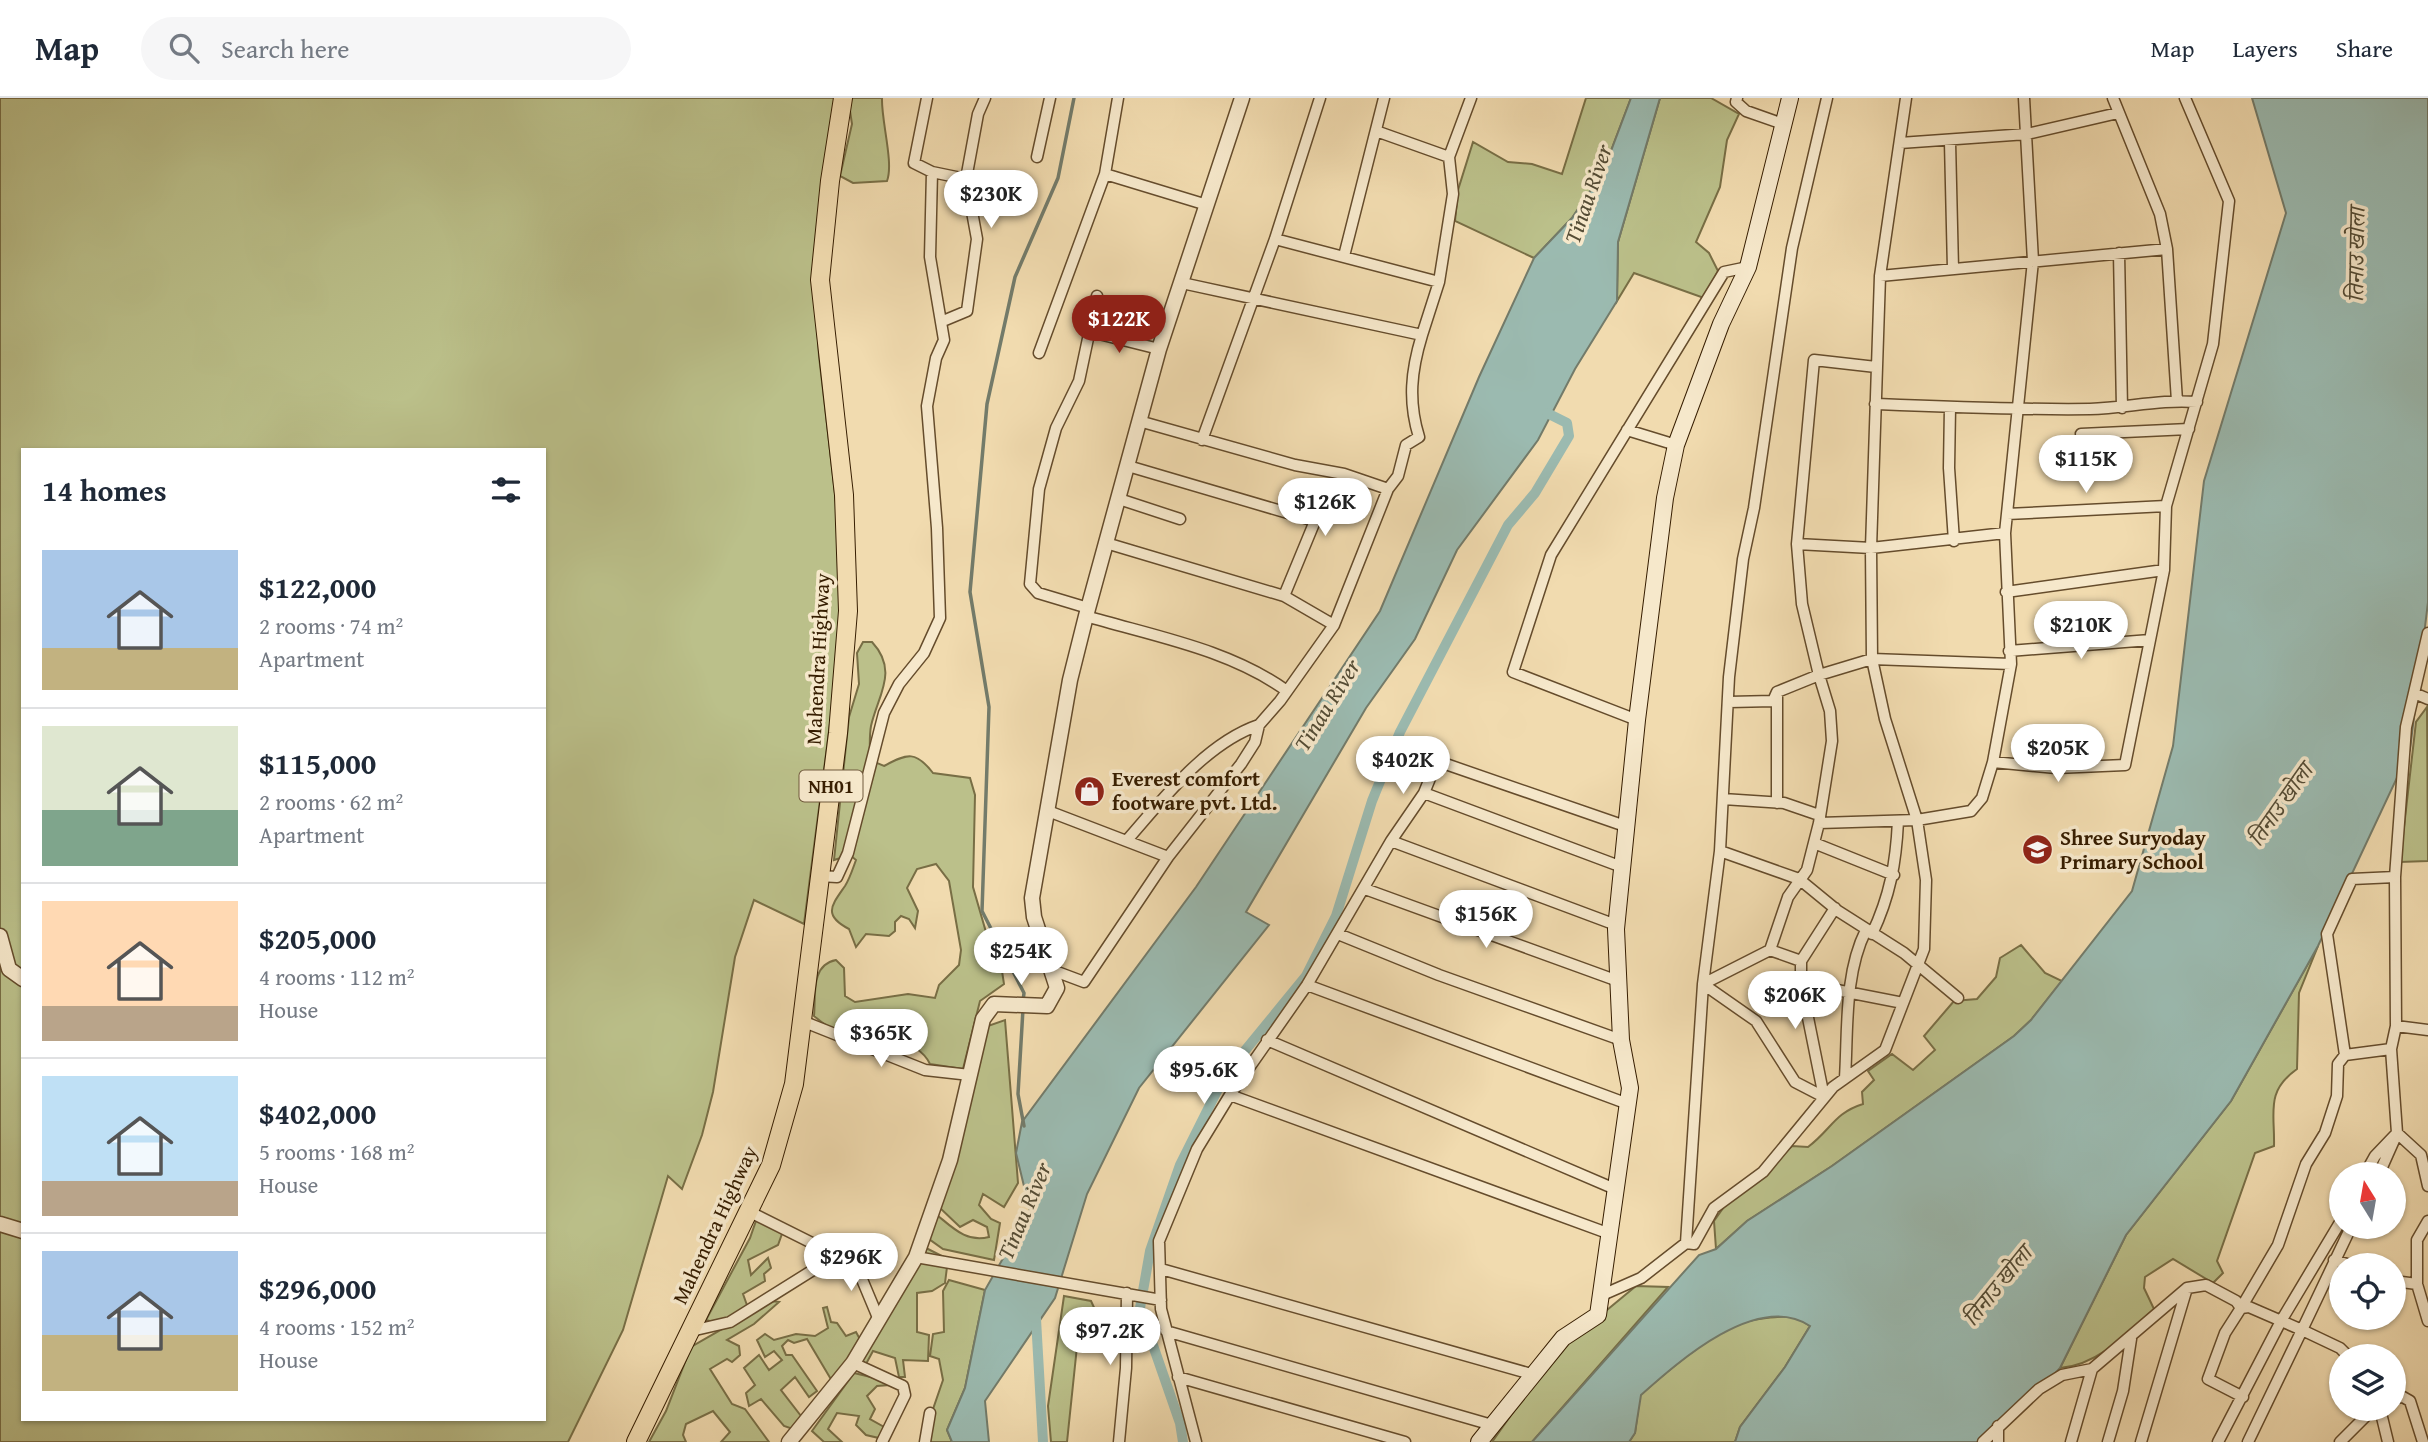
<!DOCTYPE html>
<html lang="en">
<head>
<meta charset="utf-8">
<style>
  body { margin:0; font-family:"Gentium Book Plus","Noto Serif Devanagari",serif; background:#f6f6f7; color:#1f2937; height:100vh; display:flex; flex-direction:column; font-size:26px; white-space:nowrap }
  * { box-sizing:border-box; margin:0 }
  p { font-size:23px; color:#747a83 }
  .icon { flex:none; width:38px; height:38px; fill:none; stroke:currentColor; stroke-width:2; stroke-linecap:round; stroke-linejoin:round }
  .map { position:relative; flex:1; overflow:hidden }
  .panel { position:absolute; left:21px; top:350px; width:525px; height:973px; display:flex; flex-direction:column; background:#fff; border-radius:0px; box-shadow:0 2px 5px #0004 }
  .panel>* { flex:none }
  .needle { width:46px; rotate:349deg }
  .buttons { position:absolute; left:2329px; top:1064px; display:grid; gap:14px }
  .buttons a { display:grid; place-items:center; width:77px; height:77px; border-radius:50%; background:#fff; box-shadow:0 2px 5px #0004; font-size:35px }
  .price { position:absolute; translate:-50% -60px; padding:0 16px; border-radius:24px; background:#fff; color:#222; font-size:23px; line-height:46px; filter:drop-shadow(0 2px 4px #0008) }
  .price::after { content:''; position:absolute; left:50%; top:42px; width:21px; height:16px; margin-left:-10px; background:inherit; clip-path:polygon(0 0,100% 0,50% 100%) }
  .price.on { background:#8f2418; color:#fff }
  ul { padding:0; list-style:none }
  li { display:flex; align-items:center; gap:21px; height:175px; padding:0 21px }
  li+li { border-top:2px solid #e0e1e3 }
  li span { display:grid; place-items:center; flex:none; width:196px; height:140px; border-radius:0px; color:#555 }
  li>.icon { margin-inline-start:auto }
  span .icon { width:84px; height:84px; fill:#fffc; stroke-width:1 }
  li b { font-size:30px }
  h2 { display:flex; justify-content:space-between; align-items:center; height:84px; padding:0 21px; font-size:30px }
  header { display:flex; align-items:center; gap:42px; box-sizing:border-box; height:98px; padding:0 35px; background:#fff; border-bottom:2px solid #e0e1e3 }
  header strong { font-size:33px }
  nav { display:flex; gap:38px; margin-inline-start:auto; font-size:24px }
  .search { width:490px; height:63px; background:#f6f6f7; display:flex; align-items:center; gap:18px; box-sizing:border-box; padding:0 24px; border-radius:38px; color:#747a83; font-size:26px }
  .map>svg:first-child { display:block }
</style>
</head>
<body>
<header>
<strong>Map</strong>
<div class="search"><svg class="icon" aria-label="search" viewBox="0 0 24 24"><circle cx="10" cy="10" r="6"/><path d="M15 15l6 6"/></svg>Search here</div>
<nav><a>Map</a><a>Layers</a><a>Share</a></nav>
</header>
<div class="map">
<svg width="2428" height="1344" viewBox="0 0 2428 1344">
  <rect width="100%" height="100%" fill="#f1dbaf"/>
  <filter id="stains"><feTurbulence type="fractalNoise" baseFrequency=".00286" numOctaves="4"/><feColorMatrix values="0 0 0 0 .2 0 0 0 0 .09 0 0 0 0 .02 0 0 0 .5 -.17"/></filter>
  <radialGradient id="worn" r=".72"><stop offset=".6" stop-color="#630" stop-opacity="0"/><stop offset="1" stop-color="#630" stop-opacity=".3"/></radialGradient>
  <path fill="#bbc08a" stroke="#786e45" stroke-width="2" fill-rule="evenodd" d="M0 0H835L814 179 819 258 839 430 840 548 804 826 754 802 735 859 713 994 702 1037 682 1091 668 1078 623 1232 568 1344H0ZM23 352H544V1321H23Z
    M848 0H882C881 22 894 65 887 83L853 85 840 78 852 26Z
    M1586 0H1631L1603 74 1572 120 1534 160 1455 123 1458 92 1473 44 1508 64 1532 66 1562 76Z
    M1660 0H1711L1739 16 1727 42 1720 89 1696 144 1709 155 1718 173 1704 200 1634 175 1617 203 1618 144Z
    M863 544H872C899 573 878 597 871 628 869 639 870 652 870 662L884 668C908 655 916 653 933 675L970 680 975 697 973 789 988 841 1000 860 1004 886 980 903 963 971 930 966C919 943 890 943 871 929 842 931 841 941 814 918 816 898 810 867 836 862L844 870 845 898 855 904 908 896 935 900 939 887 959 867 961 852 949 783 936 766 917 771 907 790 918 813 915 830 909 821 901 818 895 824V833L889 838 866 836 856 849 849 831C822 817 832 807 845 788 850 780 853 770 856 762L850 757 834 762 849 619 859 586 857 555Z
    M2427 609 2428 763 2400 764 2416 624Z
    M2021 847 2045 875 2062 883 2031 922 2014 938 1832 1068 1747 1123 1716 1151 1714 1123 1726 1106 1755 1085 1792 1048 1808 1049C1831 1032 1834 1015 1863 1006L1862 994 1874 982 1868 973 1892 956 1913 972 1935 952 1924 938 1954 903 1977 901 1996 879 2000 860Z
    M2318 848 2299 895 2297 971C2265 994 2275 1014 2274 1048L2255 1055 2217 1163 2223 1175 2213 1185 2173 1161 2145 1179 2144 1190 2154 1211C2127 1236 2098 1267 2060 1270L2126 1137 2231 1003Z
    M1005 922 1018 1085 1004 1109 983 1096 979 1107 991 1121 1000 1125 994 1162 943 1151 929 1141 937 1117C953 1130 967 1145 989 1139L987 1129 973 1122 960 1129 940 1110 985 929Z
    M757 1120 783 1133 778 1147 748 1162 751 1177 768 1160 771 1170 764 1176 765 1183 743 1196 748 1210 717 1225 706 1222 750 1140Z
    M926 1150 948 1161 945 1185 932 1193 917 1195V1234L929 1237 928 1263 903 1262 905 1279H899L895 1260 873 1253 866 1266 860 1261Z
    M949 1182 985 1192 965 1290 947 1332 952 1344H929L932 1314 943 1282 939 1261 930 1258 933 1236 944 1234 943 1193Z
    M1636 1188 1668 1189 1532 1344H1492L1555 1255Z
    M1064 1198 1091 1203 1098 1218 1101 1236 1078 1239 1067 1344H1051L1048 1308Z
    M771 1203 779 1204 754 1226 727 1242 739 1248 740 1257 732 1264 727 1261 710 1271 732 1306 745 1311 769 1344H721L730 1334 713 1313 686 1326 683 1337 686 1344H649L666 1313 691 1249Z
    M827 1209 831 1224 837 1225 846 1238 856 1234 862 1245 832 1283 807 1241 794 1245 788 1242 782 1248 786 1257H792L817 1293 809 1299 795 1279 781 1292 801 1318 793 1331 784 1328 761 1301 749 1308 746 1295 755 1287 744 1270 759 1257 769 1272 782 1262 774 1253 765 1259 757 1242 765 1236 774 1242 796 1236 815 1238 828 1230 823 1210Z
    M1794 1218 1810 1228 1785 1269 1740 1329 1735 1344H1629L1635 1335 1640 1297C1667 1274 1702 1243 1734 1228 1752 1220 1775 1219 1794 1218Z
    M854 1275 879 1281 890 1287 877 1288 867 1298 875 1311 870 1321 886 1330 879 1340 866 1337 856 1327 859 1318 837 1315 828 1331 842 1344H824L812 1333Z"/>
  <path fill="#9bbab0" stroke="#737b6a" stroke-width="2" d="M1631 0H1660L1618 144 1617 203 1575 271 1538 342 1457 452 1415 541 1366 610 1246 814 1269 827 1139 990 1087 1096 1055 1200 985 1303 989 1344H952L947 1332 965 1290 985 1192 1030 1113 1016 1055 1022 1024 1196 789 1380 513 1479 279 1534 160 1572 120 1603 74Z
    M2252 0H2428V504L2410 652 2318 848 2231 1003 2126 1137 2060 1270 1992 1344H1735L1740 1329 1785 1269 1810 1228C1758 1193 1679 1263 1641 1297L1635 1335 1629 1344H1532L1699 1157 1716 1151 1747 1123 1832 1068 2014 938 2031 922 2132 793 2173 648 2204 383 2286 115Z"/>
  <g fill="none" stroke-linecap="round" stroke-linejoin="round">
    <path stroke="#737b6a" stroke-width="3.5" d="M1023 903 1024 895 982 813 989 609 970 494 987 306 1015 179 1058 80 1074 0
      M1023 911 1018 996 1024 1028"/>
    <path stroke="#9bbab0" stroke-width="10" d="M1032 1214 1036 1221 1043 1344
      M1183 1344 1180 1325 1140 1210 1150 1153 1180 1067 1225 977 1306 878 1336 818 1372 703 1400 634 1508 427 1535 395 1569 338 1567 325 1547 315"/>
    <defs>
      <path id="minor" d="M927 0 914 65 932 74 966 81
        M1737 0 1736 4 1746 13 1783 26
        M2113 0 2160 116 2167 151 2177 303
        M1376 33 1449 59
        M1950 44 1953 171
        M1900 45 2027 36 2118 15
        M1037 59 1050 0
        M1105 76 1207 107
        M1275 141 1439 184
        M2119 155 2122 310
        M1344 158 1384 0
        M1880 178 2167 151
        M1182 185 1422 237 1439 184 1453 96 1449 59 1471 0
        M943 223 967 213 977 141 966 81 978 16 985 0
        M1087 233 1159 251
        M1039 255 1105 76 1118 0
        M1876 269 1814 262 1797 446 1871 450 2005 435
        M1875 306C1947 309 2018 312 2090 311 2126 310 2161 301 2197 304
        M1950 309 1949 370 1954 443
        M1139 323 1295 367 1344 376 1388 391
        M1627 332 1676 347
        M2081 336 2189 331
        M1202 342 1275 141 1320 0
        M1128 368 1315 423
        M1119 401 1180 421
        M2007 416 2166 408
        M1106 445 1284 498 1334 527
        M2006 494 2164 472
        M1284 498 1315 423 1333 406 1344 376
        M1088 510 1038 495 1030 486 1039 391 1056 330 1079 283 1097 198
        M1086 518C1153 538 1229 551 1287 593
        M2009 553 2150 542
        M2414 595 2428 535
        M1777 596V705
        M1729 604 1773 603 1777 594 1819 577 1802 506 1797 446
        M1637 622 1513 574 1551 457 1724 174 1748 169
        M1993 664 2056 670 2125 667 2164 472 2166 408 2213 246 2229 103 2185 0
        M1424 695 1622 769
        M1723 701 1784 705 1819 717
        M1048 713 1168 759
        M1819 725 1917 722 1971 713 1982 700 1993 664 2011 566 2005 435 2033 163 2024 0
        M1128 741C1164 700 1206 645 1259 627
        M1391 743 1616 827
        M1814 745 1894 777
        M1720 753 1799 781 1838 813 1904 855 1958 900
        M819 778 837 779 848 755 884 615 899 586 924 555 940 520 937 430 927 308 936 260 944 242 930 159 932 74
        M2395 779 2396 928 2391 951 2397 1035 2421 1057 2428 1088
        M1365 791 1618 883
        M1338 836 1439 877 1621 942
        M1872 836C1890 798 1896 765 1898 723
        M1770 852 1801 863
        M1052 872 1084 884 1168 759 1241 666 1255 644 1259 627 1280 603 1334 527 1388 391 1398 378 1406 347 1419 339C1408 303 1411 273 1422 237
        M1801 885 1903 905
        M1703 886 1770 852 1788 799 1807 772 1819 725 1832 643 1830 613 1819 577 1872 561 2011 566
        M1703 886 1756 923 1795 984 1824 999
        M1307 887 1628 1006
        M802 923 925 972 970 977
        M2396 928 2428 932
        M1267 942 1615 1091
        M2345 957 2391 951
        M1845 980C1848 932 1844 876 1866 832
        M1230 997 1610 1136
        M1824 999 1801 885V863L1835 810
        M2365 1076 2375 1058 2397 1035
        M2379 1076 2395 1040
        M748 1113 856 1167 879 1222
        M2428 1123 2417 1142V1186L2428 1223
        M1686 1145 1703 886 1720 753 1729 579 1743 461 1754 410 1792 150 1827 0
        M916 1159 1161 1202
        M2334 1162 2350 1167
        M1161 1171 1531 1276
        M2394 1183 2417 1186
        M1600 1198 1641 1180 1686 1145 1694 1146 1714 1110 1763 1074 1833 989 1885 952 1924 851 1926 782 1917 722 1885 621 1872 561 1871 450 1880 178 1906 0
        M691 1233 730 1224 837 1157
        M1166 1233 1492 1327
        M2348 1258 2340 1250 2302 1232 2351 1129
        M853 1265 903 1288 905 1297 882 1344
        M1178 1279 1405 1344
        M2394 1300 2403 1299 2410 1303 2423 1344
        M2380 1311 2388 1344
        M925 1344 930 1315
        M1119 1344 1126 1270 1127 1195
        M1196 1344 1161 1211 1159 1143 1197 1051 1230 997 1307 887 1391 743 1424 695 1437 663 1625 728
        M1983 1344 2039 1291 2062 1277 2092 1271
        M1998 1344V1328
        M2071 1344 2092 1271 2187 1190 2206 1187 2236 1203 2241 1210 2225 1235 2208 1281 2243 1299
        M2108 1344 2123 1293 2131 1241
        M2141 1344 2187 1190
        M2218 1344 2281 1223 2342 1121
        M2248 1344 2302 1232 2249 1209 2241 1210 2278 1147 2306 1066 2325 1035 2337 998 2338 966 2345 957 2327 836 2352 781 2395 779 2406 629 2414 595 2428 601
        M2340 1344 2373 1311"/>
      <path id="tertiary" d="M0 838 9 871 23 881
        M0 1126 23 1133
        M789 1344 853 1265 916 1159 950 1062 983 921 994 906 1047 908 1057 890 1034 819 1032 800 1070 582 1086 518 1159 251 1242 0"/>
      <path id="secondary" d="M1479 1344 1563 1240 1598 1217 1630 990 1621 942 1616 831 1637 622 1665 400 1676 347 1721 226 1748 169 1790 0"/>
      <path id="trunk" d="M636 1344 771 1067 794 986 838 635 848 513 844 397 820 182 830 83 843 0"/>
    </defs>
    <use href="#minor" stroke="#654c2c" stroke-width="13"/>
    <use href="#tertiary" stroke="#654c2c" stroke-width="17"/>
    <use href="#secondary" stroke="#361d00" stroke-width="18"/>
    <use href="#trunk" stroke="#361d00" stroke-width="20"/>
    <use href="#minor" stroke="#f6e8cb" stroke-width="10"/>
    <use href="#tertiary" stroke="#f6e8cb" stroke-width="14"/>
    <use href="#secondary" stroke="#f6e8cb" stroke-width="16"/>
    <use href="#trunk" stroke="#f1dbaf" stroke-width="18"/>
  </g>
  <defs>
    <symbol id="shop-disc" viewBox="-11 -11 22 22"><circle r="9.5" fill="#8f2418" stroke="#f6e8cb"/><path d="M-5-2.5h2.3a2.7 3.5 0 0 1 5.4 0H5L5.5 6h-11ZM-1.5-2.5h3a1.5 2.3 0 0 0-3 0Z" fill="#fff"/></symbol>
    <symbol id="school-disc" viewBox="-11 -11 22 22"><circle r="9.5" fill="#8f2418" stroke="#f6e8cb"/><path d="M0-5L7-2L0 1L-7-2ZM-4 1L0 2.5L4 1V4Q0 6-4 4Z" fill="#fff"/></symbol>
  </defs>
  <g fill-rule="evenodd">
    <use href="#shop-disc" x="1072" y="676" width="35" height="35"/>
    <use href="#school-disc" x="2020" y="734" width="35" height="35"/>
  </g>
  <g text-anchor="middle" stroke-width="7" stroke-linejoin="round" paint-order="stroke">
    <rect fill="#f6e8cb" stroke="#705a3d" stroke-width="2" x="799.5" y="672.5" width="63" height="31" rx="5"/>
    <g font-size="19" font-weight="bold" fill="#361d00">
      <text x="831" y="695">NH01</text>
    </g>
    <g font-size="21" fill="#361d00" stroke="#f6e8cb">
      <text transform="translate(818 561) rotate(-87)" y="7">Mahendra Highway</text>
      <text transform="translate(715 1127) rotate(-65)" y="7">Mahendra Highway</text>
    </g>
    <g font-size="21" font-weight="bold" fill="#361d00" stroke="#f6e8cb" text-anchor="start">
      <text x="1112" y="688">Everest comfort<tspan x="1112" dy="24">footware pvt. Ltd.</tspan></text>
      <text x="2060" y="747">Shree Suryoday<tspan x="2060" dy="24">Primary School</tspan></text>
    </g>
    <g font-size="23" font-style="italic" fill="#544c35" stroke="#f6e8cb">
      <text transform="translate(1588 96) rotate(-71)" y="8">Tinau River</text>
      <text transform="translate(2356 157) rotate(-89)" y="8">तिनाउ खोला</text>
      <text transform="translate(1327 607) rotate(-58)" y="8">Tinau River</text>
      <text transform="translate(2280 707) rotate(-55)" y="8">तिनाउ खोला</text>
      <text transform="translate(1024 1113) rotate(-67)" y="8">Tinau River</text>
      <text transform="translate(1997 1188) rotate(-51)" y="8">तिनाउ खोला</text>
    </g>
  </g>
  <rect width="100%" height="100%" filter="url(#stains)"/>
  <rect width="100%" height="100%" fill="url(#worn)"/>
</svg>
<div class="buttons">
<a><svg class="needle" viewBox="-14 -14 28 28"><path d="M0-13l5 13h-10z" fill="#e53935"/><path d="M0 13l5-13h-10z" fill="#747a83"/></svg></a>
<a><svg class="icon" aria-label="locate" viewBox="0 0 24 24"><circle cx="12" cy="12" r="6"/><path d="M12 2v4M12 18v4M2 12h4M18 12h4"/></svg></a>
<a><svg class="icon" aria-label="layers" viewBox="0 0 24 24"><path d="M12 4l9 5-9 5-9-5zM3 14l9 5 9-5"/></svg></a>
</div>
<b class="price" style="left:991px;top:132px">$230K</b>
<b class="price on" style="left:1119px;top:257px">$122K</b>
<b class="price" style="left:2086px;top:397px">$115K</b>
<b class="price" style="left:1325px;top:440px">$126K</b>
<b class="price" style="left:2081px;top:563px">$210K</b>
<b class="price" style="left:2058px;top:686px">$205K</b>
<b class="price" style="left:1403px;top:698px">$402K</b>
<b class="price" style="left:1486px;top:852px">$156K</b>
<b class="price" style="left:1021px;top:889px">$254K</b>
<b class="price" style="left:1795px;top:933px">$206K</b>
<b class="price" style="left:881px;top:971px">$365K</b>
<b class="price" style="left:1204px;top:1008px">$95.6K</b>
<b class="price" style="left:851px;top:1195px">$296K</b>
<b class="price" style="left:1110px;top:1269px">$97.2K</b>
<section class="panel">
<h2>14 homes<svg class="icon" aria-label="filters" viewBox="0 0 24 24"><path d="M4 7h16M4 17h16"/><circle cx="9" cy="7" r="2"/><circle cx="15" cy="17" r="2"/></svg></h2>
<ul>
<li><span style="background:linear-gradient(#a9c7e8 70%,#c2b280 0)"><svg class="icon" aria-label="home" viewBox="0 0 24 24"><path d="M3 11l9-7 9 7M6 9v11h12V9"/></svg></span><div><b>$122,000</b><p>2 rooms · 74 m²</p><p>Apartment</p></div></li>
<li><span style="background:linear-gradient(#dfe7d0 60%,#7fa58c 0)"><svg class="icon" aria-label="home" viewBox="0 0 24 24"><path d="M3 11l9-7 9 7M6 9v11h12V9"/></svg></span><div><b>$115,000</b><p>2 rooms · 62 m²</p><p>Apartment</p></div></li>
<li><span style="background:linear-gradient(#ffd9b3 75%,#b9a48a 0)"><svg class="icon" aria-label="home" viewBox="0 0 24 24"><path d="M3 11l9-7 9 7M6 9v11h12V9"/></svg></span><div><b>$205,000</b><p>4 rooms · 112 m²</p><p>House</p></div></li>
<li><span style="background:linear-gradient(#bfe0f5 75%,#b9a48a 0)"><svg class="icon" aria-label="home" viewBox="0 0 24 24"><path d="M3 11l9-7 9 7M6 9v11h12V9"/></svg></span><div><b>$402,000</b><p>5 rooms · 168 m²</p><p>House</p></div></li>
<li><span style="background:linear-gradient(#a9c7e8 60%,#c2b280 0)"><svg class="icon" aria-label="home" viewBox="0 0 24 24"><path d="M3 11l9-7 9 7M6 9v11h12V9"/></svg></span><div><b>$296,000</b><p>4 rooms · 152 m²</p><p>House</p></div></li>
</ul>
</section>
</div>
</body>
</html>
